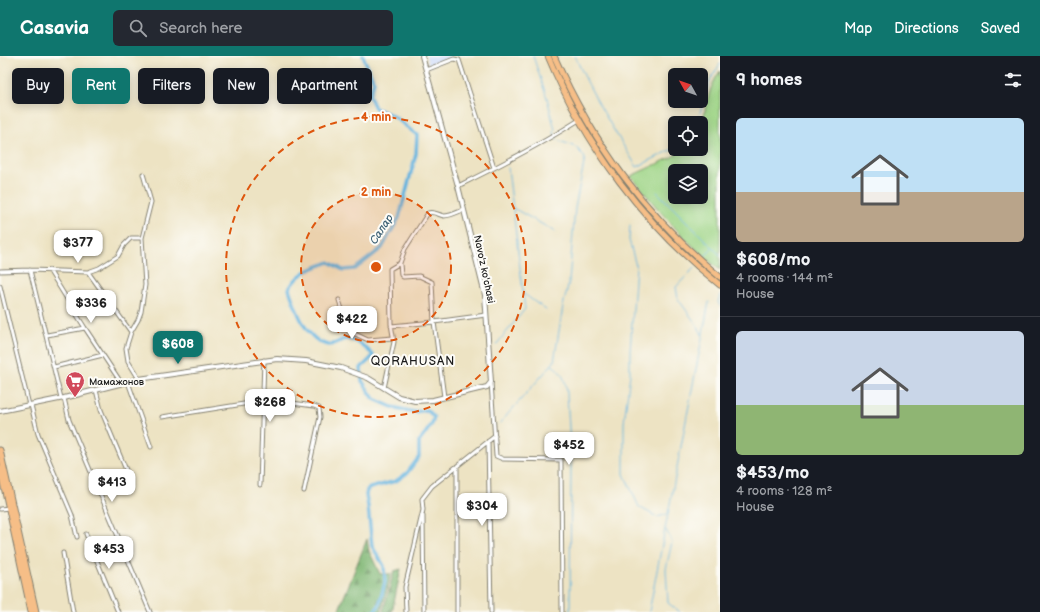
<!DOCTYPE html>
<html lang="en">
<head>
<meta charset="utf-8">
<style>
  body { margin:0; font-family:"Balsamiq Sans",sans-serif; background:#242831; color:#f1f3f6; height:100vh; display:flex; flex-direction:column; font-size:15px; white-space:nowrap }
  * { box-sizing:border-box; margin:0 }
  p { font-size:13px; color:#9ea1a6 }
  .icon { flex:none; width:22px; height:22px; fill:none; stroke:currentColor; stroke-width:2; stroke-linecap:round; stroke-linejoin:round }
  .map { position:relative; flex:1; overflow:hidden }
  .panel { display:flex; flex-direction:column; background:#171b24; width:320px }
  .panel>* { flex:none }
  .top-card { position:absolute; left:12px; top:12px; width:380px; height:36px; display:flex; gap:8px }
  .needle { width:26px; rotate:310deg }
  .buttons { position:absolute; left:668px; top:12px; display:grid; gap:8px }
  .buttons a { display:grid; place-items:center; width:40px; height:40px; border-radius:6px; background:#171b24; box-shadow:0 2px 10px #0003; font-size:20px }
  .price { position:absolute; translate:-50% -34px; padding:0 9px; border-radius:8px; background:#fff; color:#222; font-size:13px; line-height:26px; filter:drop-shadow(0 1px 2px #0008) }
  .price::after { content:''; position:absolute; left:50%; top:24px; width:12px; height:9px; margin-left:-6px; background:inherit; clip-path:polygon(0 0,100% 0,50% 100%) }
  .price.on { background:#0f766e; color:#fff }
  ul { padding:0; list-style:none }
  li { display:grid; align-content:center; gap:8px; height:212px; padding:0 16px }
  li+li { border-top:1px solid #363941 }
  li span { display:grid; place-items:center; height:124px; border-radius:6px; color:#555 }
  li>.icon { margin-inline-start:auto }
  span .icon { width:72px; height:72px; fill:#fffc; stroke-width:1 }
  li b { font-size:17px }
  h2 { display:flex; justify-content:space-between; align-items:center; height:48px; padding:0 16px; font-size:17px }
  .pill { padding:0 14px; border-radius:6px; background:#171b24; box-shadow:0 2px 10px #0003; font-size:14px; line-height:36px }
  .pill.on { background:#0f766e; color:#fff }
  header { display:flex; align-items:center; gap:24px; box-sizing:border-box; height:56px; padding:0 20px; background:#0f766e; color:#fff }
  header strong { font-size:19px }
  nav { display:flex; gap:22px; margin-inline-start:auto; font-size:14px }
  .search { width:280px; height:36px; background:#242831; display:flex; align-items:center; gap:10px; box-sizing:border-box; padding:0 14px; border-radius:6px; color:#9ea1a6; font-size:15px }
  main { display:flex; flex:1; min-height:0 }
  .map>svg:first-child { display:block }
</style>
</head>
<body>
<header>
<strong>Casavia</strong>
<div class="search"><svg class="icon" aria-label="search" viewBox="0 0 24 24"><circle cx="10" cy="10" r="6"/><path d="M15 15l6 6"/></svg>Search here</div>
<nav><a>Map</a><a>Directions</a><a>Saved</a></nav>
</header>
<main>
<div class="map">
<svg width="720" height="556" viewBox="0 0 720 556">
  <defs>
    <pattern id="forest-firs" width="22" height="20" patternUnits="userSpaceOnUse"><rect width="22" height="20" fill="#7eb672"/><path d="M5 1l3.5 6h-7zM16 11l3.5 6h-7z" fill="#66935d"/></pattern>
  </defs>
  <rect width="100%" height="100%" fill="#fdfcf7"/>
  <filter id="ink" filterUnits="userSpaceOnUse"><feTurbulence type="fractalNoise" baseFrequency=".025" numOctaves="2"/><feDisplacementMap in="SourceGraphic" scale="8" xChannelSelector="R" yChannelSelector="G"/><feConvolveMatrix kernelMatrix="1 2 1 2 8 2 1 2 1" color-interpolation-filters="sRGB"/></filter>
  <filter id="wash" filterUnits="userSpaceOnUse"><feTurbulence type="fractalNoise" baseFrequency=".012" numOctaves="4" result="noise"/><feDisplacementMap in="SourceGraphic" scale="16" xChannelSelector="R" yChannelSelector="G"/><feGaussianBlur stdDeviation="0.9" result="paint"/><feColorMatrix in="noise" values="0 0 0 0 0 0 0 0 0 0 0 0 0 0 0 0 0 1.4 0 .05"/><feComposite in="paint" operator="in"/></filter>
  <g filter="url(#wash)">
    <rect width="100%" height="100%" fill="#ede3c3"/>
    <path fill="#cddbfa" d="M426 0H453L429 11Z"/>
    <path fill="#9dd485" stroke="#5c7850" fill-rule="evenodd" d="M720 15V214C686 187 658 154 631 120L672 101 684 93H701C701 70 706 34 720 15ZM675 115H701V141H675Z"/>
    <path fill="url(#forest-firs)" stroke="#4d6947" d="M367 483 369 495 380 518H391L381 556H338Z
      M401 513 392 556H383L394 515Z"/>
    <g fill="none" stroke-linecap="round" stroke-linejoin="round">
      <path stroke="#65b4df" stroke-width="1" d="M575 0C592 39 614 75 637 111L675 92
        M697 67 709 26 720 8
        M657 136 720 199
        M513 152 556 176
        M630 169 629 184 636 210 630 296V318L624 367V418L639 451 657 461 668 458
        M703 202 712 193
        M695 211 676 231 678 243 697 269 703 280
        M524 238 546 254
        M720 239 718 246 720 250
        M496 289 525 253 508 112
        M552 309C562 315 566 325 567 337L571 406 570 556
        M500 367 554 306 563 250 569 226 575 152 585 102 576 91 557 84 554 76 555 74 547 42 533 0
        M666 474 672 486 666 513 668 547 680 556
        M649 556 709 246
        M720 556V555"/>
      <path stroke="#65b4df" stroke-width="3.5" d="M363 0 374 26 369 39 375 52 392 59 417 79 416 98 399 162 382 192 355 213 343 214 329 206C312 213 299 215 289 233 295 251 306 286 329 289 335 289 341 283 347 283 357 283 367 293 373 299 370 305 365 307 361 312L362 325 374 343 392 351 414 356 427 354 434 361 432 368 419 386V401L407 417 396 425 370 432 367 434 366 439 368 450 372 490 384 510 385 526 379 550 373 556"/>
    </g>
  </g>
  <g filter="url(#ink)">
    <g fill="none" stroke-linecap="round" stroke-linejoin="round">
      <defs>
        <path id="minor" d="M426 14 454 3 459 4 494 112
          M458 130C499 110 540 89 579 64
          M400 208 401 219 403 221 419 220 432 226 434 266 444 341
          M30 214 61 342
          M49 214 85 272 122 328
          M0 215 30 214 88 216 99 212 118 200 124 189 131 182H142
          M88 216 131 276
          M0 230 29 349
          M339 244 346 266 351 276 368 284 393 282
          M391 270 434 266 486 259
          M47 279 85 272
          M54 311 103 299
          M139 323 128 305 126 292 131 276 138 264 141 256 145 229 142 182 151 146 143 118
          M128 326 151 391
          M491 326 496 400 503 403 561 404 562 556
          M384 332 394 286 391 268 390 213 400 207 405 193 428 157C434 155 438 159 444 160 450 160 458 156 463 154
          M96 334 101 354 129 421
          M64 342 69 364 150 556
          M263 343 314 350 319 352 320 361 304 435
          M31 349 38 378 72 459 77 481
          M162 361 263 345
          M488 385 491 556
          M457 410V556
          M260 429 264 304
          M0 453 9 452
          M423 460 424 556
          M86 478 118 556
          M63 497 73 556
          M406 556 405 531 423 454 422 443 432 430 495 380"/>
        <path id="tertiary" d="M0 355 64 342 139 323 277 303 306 305 341 312 368 322 399 341 415 345 433 344 487 331 491 326 485 239 458 130 422 0"/>
        <path id="primary" d="M0 394 36 556
          M0 412 31 556"/>
        <path id="trunk" d="M548 0C585 89 644 169 720 229
          M554 0C593 88 646 160 720 221"/>
      </defs>
      <use href="#minor" stroke="#848070" stroke-width="5"/>
      <use href="#tertiary" stroke="#848070" stroke-width="6"/>
      <use href="#primary" stroke="#848070" stroke-width="7"/>
      <use href="#trunk" stroke="#848070" stroke-width="7"/>
      <use href="#minor" stroke="#fff" stroke-width="3"/>
      <use href="#tertiary" stroke="#fff" stroke-width="4"/>
      <use href="#primary" stroke="#f6be87" stroke-width="5"/>
      <use href="#trunk" stroke="#f6be87" stroke-width="5"/>
    </g>
  </g>
  <circle cx="376" cy="211" r="75" fill="#de560d" fill-opacity=".12"/>
  <g fill="none" stroke="#de560d" stroke-width="2" stroke-dasharray="7 5">
    <circle cx="376" cy="211" r="75"/>
    <circle cx="376" cy="211" r="150"/>
  </g>
  <defs>
    <symbol id="supermarket-pin" viewBox="-11 -11 22 30"><path d="M0 17L-7.5 6A9.5 9.5 0 1 1 7.5 6Z" fill="#d1495b" stroke="#fdfcf7"/><path d="M-6-5.5h2.5l.6 2H6L4.5 2H-2.5L-4.4-4H-6ZM-1.5 3.2a1.3 1.3 0 1 0 .1 0ZM3 3.2a1.3 1.3 0 1 0 .1 0Z" fill="#fff"/></symbol>
  </defs>
  <g fill-rule="evenodd">
    <use href="#supermarket-pin" x="64" y="314" width="22" height="30"/>
  </g>
  <g text-anchor="middle" stroke-width="4" stroke-linejoin="round" paint-order="stroke">
    <g font-size="10" fill="#1c1c1c" stroke="#fdfcf7">
      <text transform="translate(485 213) rotate(78)" y="4">Navo'z ko'chasi</text>
    </g>
    <g font-size="10" fill="#1c1c1c" stroke="#fdfcf7" text-anchor="start">
      <text x="89" y="329">Мамажонов</text>
    </g>
    <g font-size="11" font-style="italic" fill="#3d6074" stroke="#fdfcf7">
      <text transform="translate(381 173) rotate(-57)" y="4">Салар</text>
    </g>
    <g font-size="12" letter-spacing="1" fill="#1c1c1c" stroke="#fdfcf7">
      <text x="413" y="309">QORAHUSAN</text>
    </g>
  </g>
  <circle cx="376" cy="211" r="6" fill="#de560d" stroke="#fdfcf7" stroke-width="2"/>
  <g font-size="12" text-anchor="middle" font-weight="bold" fill="#de560d" stroke="#fdfcf7" stroke-width="4" stroke-linejoin="round" paint-order="stroke">
    <text x="376" y="65">4 min</text>
    <text x="376" y="140">2 min</text>
  </g>
</svg>
<div class="buttons">
<a><svg class="needle" viewBox="-14 -14 28 28"><path d="M0-13l5 13h-10z" fill="#e53935"/><path d="M0 13l5-13h-10z" fill="#9ea1a6"/></svg></a>
<a><svg class="icon" aria-label="locate" viewBox="0 0 24 24"><circle cx="12" cy="12" r="6"/><path d="M12 2v4M12 18v4M2 12h4M18 12h4"/></svg></a>
<a><svg class="icon" aria-label="layers" viewBox="0 0 24 24"><path d="M12 4l9 5-9 5-9-5zM3 14l9 5 9-5"/></svg></a>
</div>
<b class="price" style="left:78px;top:208px">$377</b>
<b class="price" style="left:91px;top:268px">$336</b>
<b class="price" style="left:352px;top:284px">$422</b>
<b class="price on" style="left:178px;top:309px">$608</b>
<b class="price" style="left:270px;top:367px">$268</b>
<b class="price" style="left:569px;top:410px">$452</b>
<b class="price" style="left:112px;top:447px">$413</b>
<b class="price" style="left:482px;top:471px">$304</b>
<b class="price" style="left:109px;top:514px">$453</b>
<div class="top-card">
<a class="pill">Buy</a>
<a class="pill on">Rent</a>
<a class="pill">Filters</a>
<a class="pill">New</a>
<a class="pill">Apartment</a>
</div>
</div>
<section class="panel">
<h2>9 homes<svg class="icon" aria-label="filters" viewBox="0 0 24 24"><path d="M4 7h16M4 17h16"/><circle cx="9" cy="7" r="2"/><circle cx="15" cy="17" r="2"/></svg></h2>
<ul>
<li><span style="background:linear-gradient(#bfe0f5 60%,#b9a48a 0)"><svg class="icon" aria-label="home" viewBox="0 0 24 24"><path d="M3 11l9-7 9 7M6 9v11h12V9"/></svg></span><div><b>$608/mo</b><p>4 rooms · 144 m²</p><p>House</p></div></li>
<li><span style="background:linear-gradient(#c9d6e8 60%,#8fb573 0)"><svg class="icon" aria-label="home" viewBox="0 0 24 24"><path d="M3 11l9-7 9 7M6 9v11h12V9"/></svg></span><div><b>$453/mo</b><p>4 rooms · 128 m²</p><p>House</p></div></li>
</ul>
</section>
</main>
</body>
</html>
